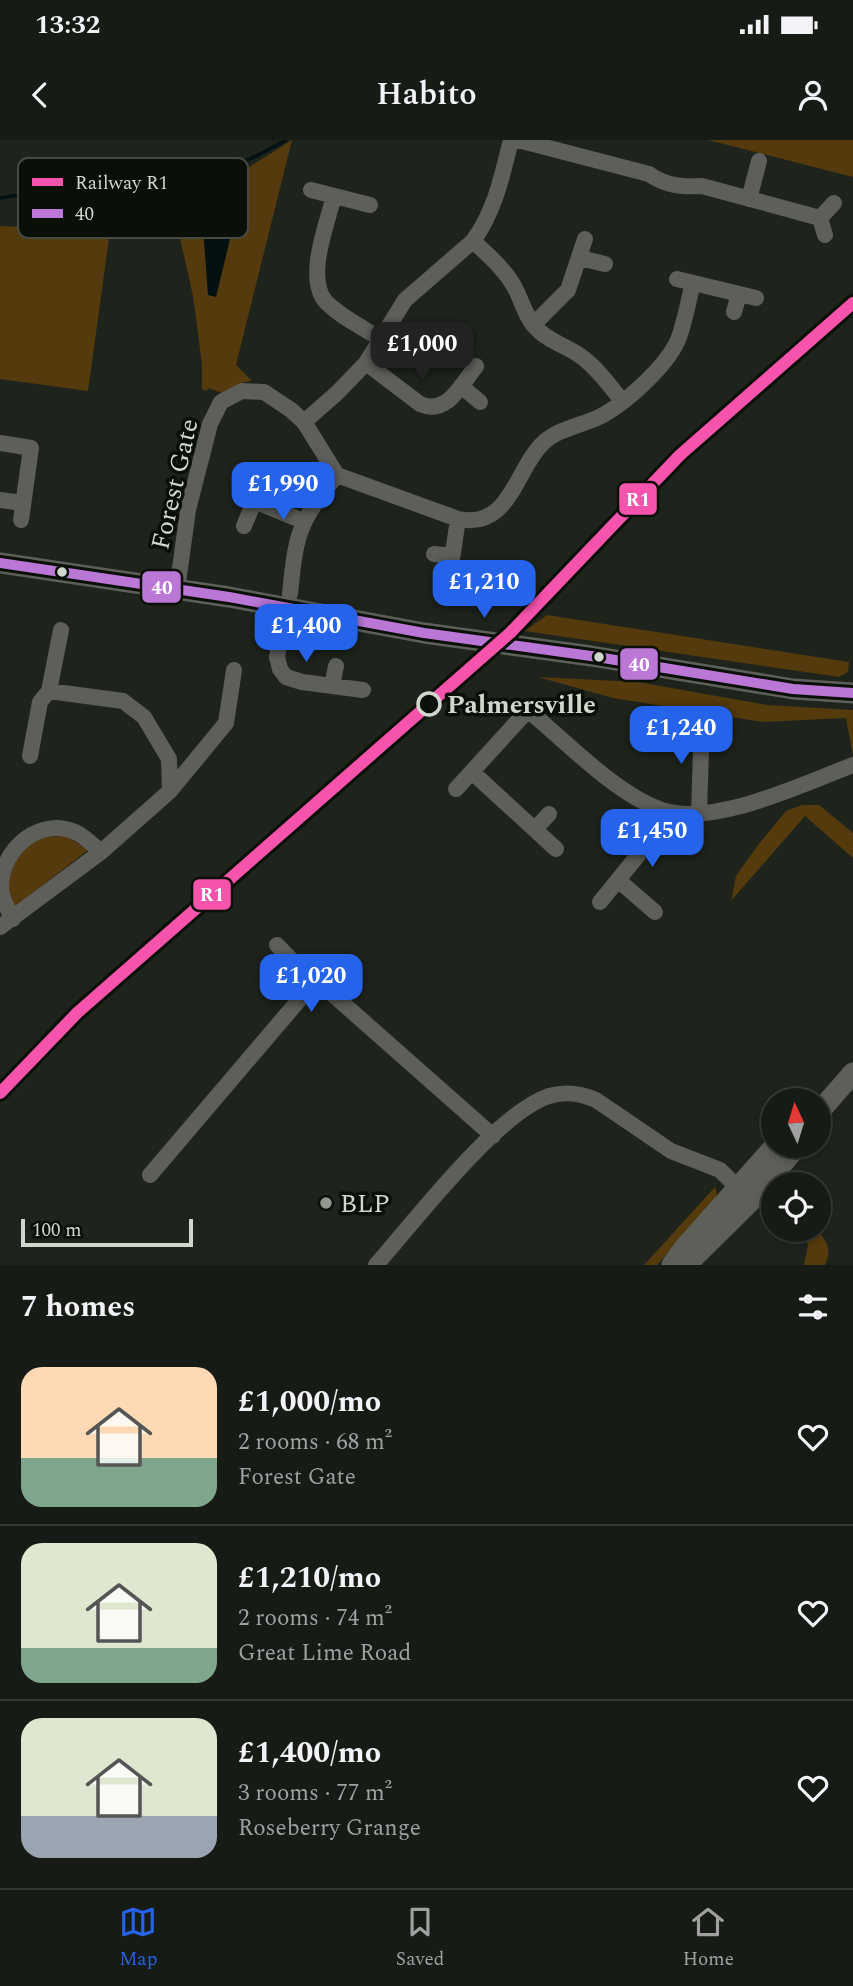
<!DOCTYPE html>
<html lang="en">
<head>
<meta charset="utf-8">
<style>
  body { margin:0; font-family:Spectral,serif; background:#1f241e; color:#f1f3f6; height:100vh; display:flex; flex-direction:column; font-size:26px; white-space:nowrap }
  * { box-sizing:border-box; margin:0 }
  p { font-size:23px; color:#9ea1a0 }
  .icon { flex:none; width:38px; height:38px; fill:none; stroke:currentColor; stroke-width:2; stroke-linecap:round; stroke-linejoin:round }
  .map { position:relative; height:1125px; overflow:hidden }
  .drawer { display:flex; flex-direction:column; background:#161b15; flex:1 }
  .drawer>* { flex:none }
  .needle { width:46px; rotate:356deg }
  .tools { position:absolute; left:761px; top:948px; display:grid; gap:14px }
  .tools a { display:grid; place-items:center; width:70px; height:70px; border-radius:50%; background:#161b15; box-shadow:0 4px 10px #0003,0 0 0 2px #353934; font-size:35px }
  .scale { position:absolute; left:21px; bottom:18px; width:172px; box-sizing:border-box; padding-left:7px; border:4px solid #d0d7cc; border-top:0; font-size:19px; line-height:24px; white-space:nowrap; color:#d0d7cc; -webkit-text-stroke:5px #0a0f08; paint-order:stroke }
  .price { position:absolute; translate:-50% -60px; padding:0 16px; border-radius:14px; background:#2563eb; color:#fff; font-size:23px; line-height:46px; filter:drop-shadow(0 2px 4px #0008) }
  .price::after { content:''; position:absolute; left:50%; top:42px; width:21px; height:16px; margin-left:-10px; background:inherit; clip-path:polygon(0 0,100% 0,50% 100%) }
  .price.active { background:#222; color:#fff }
  ul { padding:0; list-style:none }
  li { display:flex; align-items:center; gap:21px; height:175px; padding:0 21px }
  li+li { border-top:2px solid #353934 }
  li span { display:grid; place-items:center; flex:none; width:196px; height:140px; border-radius:21px; color:#555 }
  li>.icon { margin-inline-start:auto }
  span .icon { width:84px; height:84px; fill:#fffc; stroke-width:1 }
  li b { font-size:30px }
  h2 { display:flex; justify-content:space-between; align-items:center; height:84px; padding:0 21px; font-size:30px }
  .status { display:flex; justify-content:space-between; align-items:center; height:49px; padding:0 35px; background:#161b15; direction:ltr }
  .status svg { height:19px; fill:currentColor }
  header { display:flex; justify-content:space-between; align-items:center; height:91px; padding:0 21px; background:#161b15; font-size:32px; font-weight:600 }
  .dock { display:flex; justify-content:space-around; align-items:center; height:98px; border-top:2px solid #353934; background:#161b15; font-size:19px; color:#9ea1a0 }
  .dock a { display:grid; justify-items:center; gap:4px }
  .dock .active { color:#2563eb }
  .map>svg:first-child { display:block }
</style>
</head>
<body>
<div class="status"><b>13:32</b><svg viewBox="0 0 49 12"><path d="M0 12V9h3v3zM5 12V6h3v6zM10 12V3h3v9zM15 12V0h3v12zM26 1h20v11H26zM47 4h2v5h-2z"/></svg></div>
<header><svg class="icon" aria-label="back" viewBox="0 0 24 24"><path d="M15 5l-7 7 7 7"/></svg>Habito<svg class="icon" aria-label="person" viewBox="0 0 24 24"><circle cx="12" cy="8" r="4"/><path d="M4 21q1-7 8-7t8 7"/></svg></header>
<div class="map">
<svg width="853" height="1125" viewBox="0 0 853 1125">
  <rect width="100%" height="100%" fill="#1e241c"/>
  <path fill="#543a0c" d="M292 0 236 225 252 241 244 242 222 253 208 248 207 251 202 249V224L193 156 170 53 221 39 246 29Z
    M708 0H853V37Z
    M0 86 110 91 88 251 0 239Z
    M547 475 849 522 848 532 839 537 525 491Z
    M538 537 638 542 767 565 853 570V616L846 578 763 582 613 558Z
    M802 665H819L853 693V718L805 676 731 761 736 736 758 705 786 671Z
    M66 696 88 710 13 768 5 747 22 706 45 697Z
    M715 1047 717 1054 713 1063 657 1125H644Z
    M803 1090H817C828 1101 832 1111 825 1125H804L808 1105Z"/>
  <path fill="#031110" d="M236 57 238 66 216 157 208 155 202 74 212 64Z"/>
  <g fill="none" stroke-linecap="round" stroke-linejoin="round">
    <path stroke="#031110" stroke-width="3.5" d="M163 51C207 39 246 23 286 0
      M0 58 19 55 121 56"/>
    <path stroke="#5e5e5a" stroke-width="16" d="M518 0 649 34C666 46 682 47 702 46L820 78
      M311 50 370 65
      M334 56C327 84 305 138 326 162 341 177 363 188 381 199
      M749 59 759 21
      M825 95 820 78 834 63
      M473 101C489 116 506 130 516 150 523 164 525 176 536 188 549 202 567 206 582 217 598 229 610 246 622 261
      M580 118 605 124
      M677 139 756 158
      M734 172 739 154
      M533 185 568 150 585 99
      M366 223 420 264C447 276 462 244 476 226
      M461 246 480 262
      M304 282 337 253 366 223 405 160 473 101C495 71 502 36 511 0
      M0 303 31 308 21 380
      M242 356 303 381
      M0 360 23 363
      M244 386 254 362
      M434 414 452 416
      M450 433 458 379
      M177 450 188 370 210 284 221 262 242 251 264 252 291 270 304 282 337 335 458 379C510 390 515 330 543 303 558 289 579 286 597 278 623 266 666 227 678 200 685 182 688 162 693 143
      M290 454C296 393 298 383 337 335
      M286 467 277 517 280 529 286 537 302 542 363 550
      M332 546 336 526
      M49 551 61 490
      M676 576 724 584
      M30 616 40 562 49 551 123 561 144 577 169 619 170 651
      M472 632 556 709
      M456 649 528 570C565 601 617 655 662 670 714 687 803 644 853 625
      M699 673 702 580
      M535 689 549 674
      M618 740 655 772
      M600 762 639 714 662 670
      M13 779C8 770 2 760 1 749 0 708 42 674 79 694 87 699 94 706 101 712
      M0 787 101 712 170 651 226 583 234 530
      M277 805 318 847
      M150 1035 305 853 318 847 330 852 493 996
      M376 1125C414 1082 497 973 549 956 566 951 580 953 596 960L671 1011 720 1030 744 1054"/>
    <path stroke="#5d6058" stroke-width="21" d="M0 423 229 457 424 493 591 516 793 549 853 553
      M819 972 853 933
      M672 1125 685 1107 775 1006
      M686 1125 756 1056 797 1006"/>
    <defs>
      <path id="bus-1" d="M0 423 229 457 424 493 591 516 793 549 853 553"/>
    </defs>
    <use href="#bus-1" stroke="#0a0f08" stroke-width="16"/>
    <use href="#bus-1" stroke="#ba77d6" stroke-width="10"/>
    <defs>
      <path id="rail-1" d="M0 953 77 873 510 493 680 315 853 163"/>
    </defs>
    <use href="#rail-1" stroke="#0a0f08" stroke-width="18"/>
    <use href="#rail-1" stroke="#f653ac" stroke-width="12"/>
  </g>
  <g fill="#d0d7cc" stroke="#0a0f08" stroke-width="2.5">
    <circle cx="62" cy="432" r="6"/>
    <circle cx="599" cy="517" r="6"/>
  </g>
  <circle fill="#0a0f08" stroke="#d0d7cc" stroke-width="3.5" cx="429" cy="564" r="11"/>
  <circle fill="#92988e" stroke="#0a0f08" stroke-width="2.5" cx="326" cy="1063" r="7"/>
  <g text-anchor="middle" stroke-width="7" stroke-linejoin="round" paint-order="stroke">
    <g font-size="26" fill="#d0d7cc" stroke="#0a0f08">
      <text transform="translate(174 344) rotate(-77)" y="9">Forest Gate</text>
    </g>
    <g font-size="26" font-weight="bold" fill="#d0d7cc" stroke="#0a0f08" text-anchor="start">
      <text x="447" y="573">Palmersville</text>
    </g>
    <g font-size="26" fill="#d0d7cc" stroke="#0a0f08" text-anchor="start">
      <text x="340" y="1072">BLP</text>
    </g>
  </g>
  <rect x="18" y="18" width="230" height="80" rx="10" fill="#0a0f08" stroke="#454b43" stroke-width="2"/>
  <rect x="32" y="38" width="31" height="8" fill="#f653ac"/>
  <rect x="32" y="69" width="31" height="9" fill="#ba77d6"/>
  <g font-size="19" fill="#d0d7cc">
    <text x="75" y="49">Railway R1</text>
    <text x="75" y="80">40</text>
  </g>
  <g stroke="#0a0f08" stroke-width="2.5">
    <rect x="618" y="342" width="40" height="34" rx="7" fill="#f653ac"/>
    <rect x="141" y="430" width="41" height="34" rx="7" fill="#ba77d6"/>
    <rect x="619" y="507" width="40" height="34" rx="7" fill="#ba77d6"/>
    <rect x="192" y="738" width="40" height="33" rx="7" fill="#f653ac"/>
  </g>
  <g font-size="19" text-anchor="middle" font-weight="bold" fill="#fff">
    <text x="638" y="366">R1</text>
    <text x="162" y="454">40</text>
    <text x="639" y="531">40</text>
    <text x="212" y="761">R1</text>
  </g>
</svg>
<div class="tools">
<a><svg class="needle" viewBox="-14 -14 28 28"><path d="M0-13l5 13h-10z" fill="#e53935"/><path d="M0 13l5-13h-10z" fill="#9ea1a0"/></svg></a>
<a><svg class="icon" aria-label="locate" viewBox="0 0 24 24"><circle cx="12" cy="12" r="6"/><path d="M12 2v4M12 18v4M2 12h4M18 12h4"/></svg></a>
</div>
<div class="scale">100 m</div>
<b class="price active" style="left:422px;top:242px">£1,000</b>
<b class="price" style="left:283px;top:382px">£1,990</b>
<b class="price" style="left:484px;top:480px">£1,210</b>
<b class="price" style="left:306px;top:524px">£1,400</b>
<b class="price" style="left:681px;top:626px">£1,240</b>
<b class="price" style="left:652px;top:729px">£1,450</b>
<b class="price" style="left:311px;top:874px">£1,020</b>
</div>
<section class="drawer">
<h2>7 homes<svg class="icon" aria-label="filters" viewBox="0 0 24 24"><path d="M4 7h16M4 17h16"/><circle cx="9" cy="7" r="2"/><circle cx="15" cy="17" r="2"/></svg></h2>
<ul>
<li><span style="background:linear-gradient(#ffd9b3 65%,#7fa58c 0)"><svg class="icon" aria-label="home" viewBox="0 0 24 24"><path d="M3 11l9-7 9 7M6 9v11h12V9"/></svg></span><div><b>£1,000/mo</b><p>2 rooms · 68 m²</p><p>Forest Gate</p></div><svg class="icon" aria-label="heart" viewBox="0 0 24 24"><path d="M12 20l-8-8c-3-5 5-10 8-4 3-6 11-1 8 4z"/></svg></li>
<li><span style="background:linear-gradient(#dfe7d0 75%,#7fa58c 0)"><svg class="icon" aria-label="home" viewBox="0 0 24 24"><path d="M3 11l9-7 9 7M6 9v11h12V9"/></svg></span><div><b>£1,210/mo</b><p>2 rooms · 74 m²</p><p>Great Lime Road</p></div><svg class="icon" aria-label="heart" viewBox="0 0 24 24"><path d="M12 20l-8-8c-3-5 5-10 8-4 3-6 11-1 8 4z"/></svg></li>
<li><span style="background:linear-gradient(#dfe7d0 70%,#9aa5b1 0)"><svg class="icon" aria-label="home" viewBox="0 0 24 24"><path d="M3 11l9-7 9 7M6 9v11h12V9"/></svg></span><div><b>£1,400/mo</b><p>3 rooms · 77 m²</p><p>Roseberry Grange</p></div><svg class="icon" aria-label="heart" viewBox="0 0 24 24"><path d="M12 20l-8-8c-3-5 5-10 8-4 3-6 11-1 8 4z"/></svg></li>
</ul>
</section>
<nav class="dock">
<a class="active"><svg class="icon" aria-label="map" viewBox="0 0 24 24"><path d="M3 6l6-2 6 2 6-2v14l-6 2-6-2-6 2zM9 4v14M15 6v14"/></svg>Map</a>
<a><svg class="icon" aria-label="saved" viewBox="0 0 24 24"><path d="M7 4h10v16l-5-4-5 4z"/></svg>Saved</a>
<a><svg class="icon" aria-label="home" viewBox="0 0 24 24"><path d="M3 11l9-7 9 7M6 9v11h12V9"/></svg>Home</a>
</nav>
</body>
</html>
